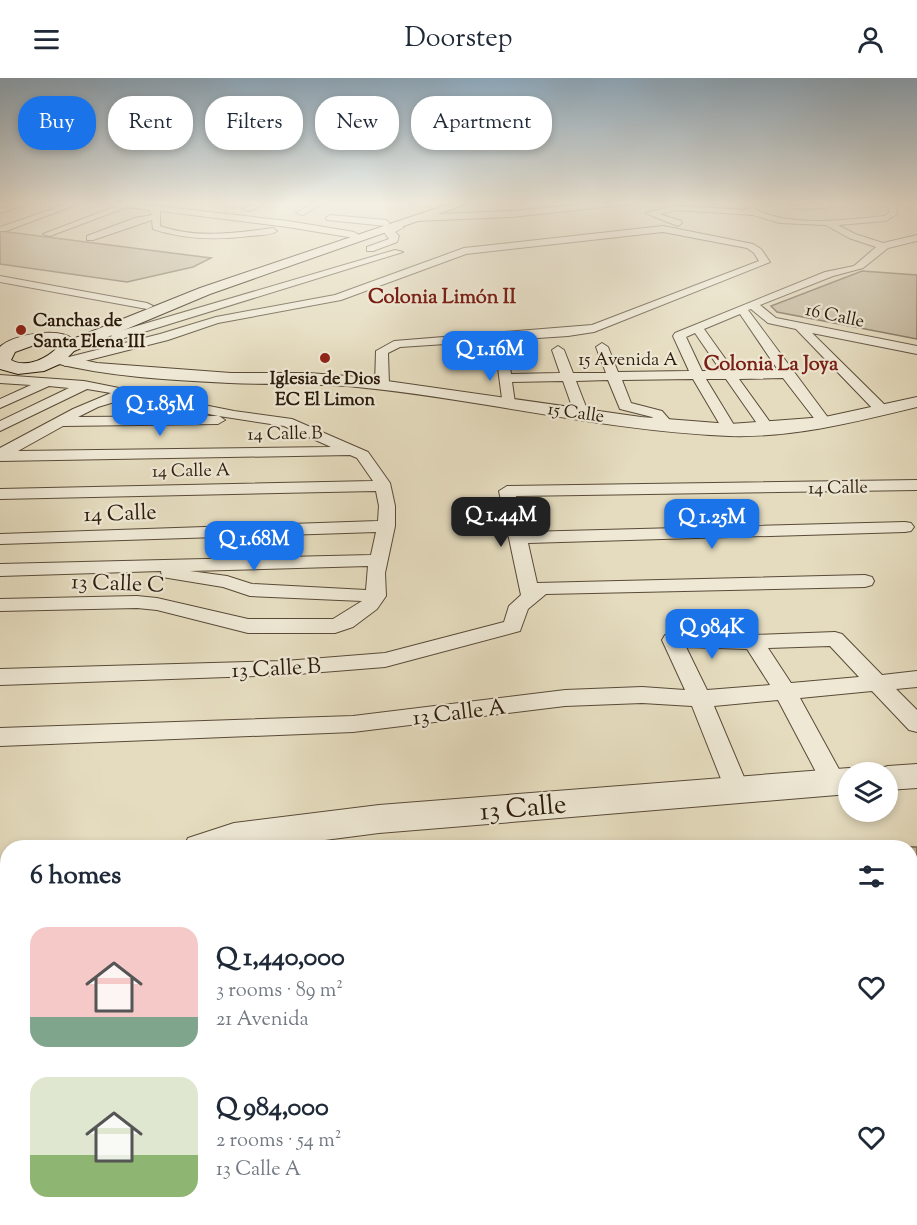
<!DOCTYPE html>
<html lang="en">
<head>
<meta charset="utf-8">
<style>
  body { margin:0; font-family:"Sorts Mill Goudy",serif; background:#f6f6f7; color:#1f2937; height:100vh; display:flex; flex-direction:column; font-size:22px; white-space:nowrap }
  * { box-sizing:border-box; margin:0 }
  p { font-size:20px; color:#747a83 }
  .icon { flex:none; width:33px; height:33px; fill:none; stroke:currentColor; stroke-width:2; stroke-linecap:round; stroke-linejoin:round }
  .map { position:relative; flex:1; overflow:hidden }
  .side { position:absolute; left:0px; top:762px; width:918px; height:386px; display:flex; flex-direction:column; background:#fff; border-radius:24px 24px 0 0; box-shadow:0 3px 9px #0003 }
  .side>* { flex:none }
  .top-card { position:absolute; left:18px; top:18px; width:600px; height:54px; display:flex; gap:12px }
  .buttons { position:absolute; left:838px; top:684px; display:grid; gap:12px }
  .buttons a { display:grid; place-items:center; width:60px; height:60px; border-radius:50%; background:#fff; box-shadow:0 3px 9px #0003; font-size:30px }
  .price { position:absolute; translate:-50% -51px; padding:0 14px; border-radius:12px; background:#1a73e8; color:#fff; font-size:20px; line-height:39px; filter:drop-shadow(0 2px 3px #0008) }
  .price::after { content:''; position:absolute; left:50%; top:36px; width:18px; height:14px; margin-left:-9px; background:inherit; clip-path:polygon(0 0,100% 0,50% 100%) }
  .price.on { background:#222; color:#fff }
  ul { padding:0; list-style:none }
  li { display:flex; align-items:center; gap:18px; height:150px; padding:0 30px }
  li span { display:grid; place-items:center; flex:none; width:168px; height:120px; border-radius:18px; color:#555 }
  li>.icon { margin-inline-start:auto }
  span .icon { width:72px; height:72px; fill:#fffc; stroke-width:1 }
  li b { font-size:26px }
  h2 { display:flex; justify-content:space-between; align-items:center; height:72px; padding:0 30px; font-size:26px }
  .chip { padding:0 21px; border-radius:24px; background:#fff; box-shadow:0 3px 9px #0003; font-size:21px; line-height:54px }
  .chip.on { background:#1a73e8; color:#fff }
  header { display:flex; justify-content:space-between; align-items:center; height:78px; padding:0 30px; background:#fff; font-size:27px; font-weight:600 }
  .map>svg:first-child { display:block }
</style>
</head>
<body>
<header><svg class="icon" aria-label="menu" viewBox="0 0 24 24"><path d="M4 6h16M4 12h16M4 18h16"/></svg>Doorstep<svg class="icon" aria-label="person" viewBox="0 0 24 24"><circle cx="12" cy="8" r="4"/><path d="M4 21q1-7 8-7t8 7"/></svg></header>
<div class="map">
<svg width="917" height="1147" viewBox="0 0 917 1147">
  <rect width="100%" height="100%" fill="#e5dcbf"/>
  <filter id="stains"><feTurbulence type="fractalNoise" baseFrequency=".00333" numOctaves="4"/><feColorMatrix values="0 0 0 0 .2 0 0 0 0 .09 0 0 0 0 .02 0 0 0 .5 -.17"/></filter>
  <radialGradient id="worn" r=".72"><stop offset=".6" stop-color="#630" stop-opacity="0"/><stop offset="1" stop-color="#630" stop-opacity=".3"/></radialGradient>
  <path fill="#c5bba0" stroke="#786b56" stroke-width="1.5" d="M0 153 211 180 193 189 127 204 0 186Z
    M862 193 917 197V261L777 234 771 228Z
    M804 766 917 769V1147H780V1140H910V770H806Z"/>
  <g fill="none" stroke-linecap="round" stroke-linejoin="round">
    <defs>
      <path id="minor" d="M22 124H34L0 135V130Z
        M73 124H84L6 153H0V149Z
        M97 124H121L288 143 354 154 359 157 354 160 288 149 160 133V148C197 161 235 155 273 150L277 153C270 158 259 157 250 158 217 162 185 162 153 151L152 142 93 162H87V158L135 140 152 137 150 132 127 129 50 158 43 156 117 128Z
        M257 124H268L250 133 243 131Z
        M315 124H325L303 137 296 135Z
        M609 124H636L632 126 512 139 416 143 412 140 416 137 512 133Z
        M739 124C749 124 753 124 758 133 795 149 845 142 884 138L889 135 888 124H896L897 136 886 143 838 147 855 156 883 165 917 157V163L888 170 863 190 833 198 760 227 776 240 917 268V276L812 255 887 329 889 332 887 335H877L796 251 768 245 751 231 748 232 832 345 830 348H820L783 300 739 301 775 351 768 355 763 354 726 301H706L737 352 730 356 723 352 693 301 622 302 631 325 662 333 675 348 668 352 663 351 652 339 620 331 608 302 576 303 588 334 581 338 574 334 563 303 512 304 515 325 513 328H503L496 275 498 272H506L508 275 511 296 560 295 552 272 558 268 564 272 573 295H606L596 269 602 265 608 269 618 294 689 293 673 258 675 255 825 194 854 188 876 169 849 160 826 147 780 145 753 137 676 132 659 136 681 143 682 145 678 148 645 135 676 128 749 132ZM740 236 778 292 734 293 704 251ZM695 255 721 293H702L686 259Z
        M820 124H828L831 128 827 130 795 131 791 129 795 127 821 126Z
        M330 137 386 142 390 145 386 148 327 142 326 140Z
        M395 144 404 149 395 154 399 158 397 164 373 173H367V169L389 161 384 154 392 149 391 147Z
        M663 148 753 166 761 171 770 184 594 254 568 258 400 269 388 275 389 307 382 311 375 307 376 273 394 263 592 247 759 183 754 175 747 170 663 154 466 176 341 222 218 245 168 262 65 288 59 284 61 281 160 256 216 239 335 217 464 170Z
        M395 172 403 174 121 261H113L111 258 113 255Z
        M0 198 147 225 153 228 147 231 0 204Z
        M0 297 84 303 234 333 292 341 368 374 390 405 395 428V448L385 495 386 518 377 531 353 549 335 555H248L157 532 137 530 0 533V521L137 518 157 520 248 541H333L362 523 250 518 223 509 162 499 161 493 0 498V486L371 477 376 454 0 466V456L378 443 379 428 376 413 0 421V411L373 403 357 380 350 377 0 383V370L73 331 111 315 87 311 0 353V343L69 310 49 308 0 330V321L31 307 0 305ZM131 319H133L218 338 78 339 98 329ZM219 338 284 348 331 369 18 373 63 348 218 346 225 342ZM368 488 366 512 252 506 227 498 190 493Z
        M917 402V412L516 418 525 454 905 444 911 445 914 449 911 453 905 454 528 465 537 505 865 497 872 499 874 503 872 507 865 509 546 516 528 531 520 553 385 589 285 597 0 607V591L285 583 385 575 504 544 509 528 521 517 499 413 507 408Z
        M835 554 842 556 882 597 917 593V609L896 611 917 632V654L909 652 872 613 800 620 846 704 843 711 834 714 825 711 778 622 714 628 749 711 746 718 737 721 728 718 725 711 692 628 642 625 565 628 353 654 0 668V650L353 638 565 612 642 609 685 612 662 562 665 557 672 555 753 557ZM830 568 859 599 791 605 768 570ZM686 569 747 571 770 607 707 612Z
        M276 1140H315L312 1147H273Z"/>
      <path id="tertiary" d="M56 276 97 285 231 295H309L359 299 641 339 730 346 825 339 917 319V329C855 344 793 360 729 358 604 353 481 321 357 309 314 305 272 307 230 305 170 302 109 299 50 284L48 281Z
        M917 686V710L888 712V694H875L877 691 888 688Z
        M849 690 860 694H849V716L379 755 263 770H183L188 760 234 745 379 727Z
        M8 843V883L0 886V846Z"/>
      <path id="secondary" d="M455 124H472L210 216 74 273 62 285 44 293 18 296 0 291V269C13 256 59 249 73 261L200 210ZM37 266H57L59 268C48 280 27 291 11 282L15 274Z"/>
    </defs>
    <use href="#minor" stroke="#594b38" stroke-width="2"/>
    <use href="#tertiary" stroke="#594b38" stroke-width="2"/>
    <use href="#secondary" stroke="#2a1b0b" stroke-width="2"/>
    <use href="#minor" fill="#eee8d5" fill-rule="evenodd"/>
    <use href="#tertiary" fill="#eee8d5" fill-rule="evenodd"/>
    <use href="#secondary" fill="#eee8d5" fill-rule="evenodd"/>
  </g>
  <linearGradient id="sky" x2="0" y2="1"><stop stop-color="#8daabf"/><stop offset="0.44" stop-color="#f3efe2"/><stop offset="1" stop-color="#f3efe2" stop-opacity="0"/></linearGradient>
  <rect width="917" height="284" fill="url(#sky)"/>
  <g fill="#8f2418" stroke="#eee8d5" stroke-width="2">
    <circle cx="21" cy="252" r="6"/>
    <circle cx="325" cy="280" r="6"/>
  </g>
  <g text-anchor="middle" stroke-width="4.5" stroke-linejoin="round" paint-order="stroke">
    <g font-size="18" fill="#2a1b0b" stroke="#eee8d5">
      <text transform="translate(835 237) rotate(12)" y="6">16 Calle</text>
      <text x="628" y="287">15 Avenida A</text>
      <text transform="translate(576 334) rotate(8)" y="6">15 Calle</text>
      <text transform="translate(285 355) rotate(-1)" y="6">14 Calle B</text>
      <text transform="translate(191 392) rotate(-1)" y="6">14 Calle A</text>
      <text transform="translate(838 409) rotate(-1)" y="6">14 Calle</text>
    </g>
    <g font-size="18" font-weight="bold" fill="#2a1b0b" stroke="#eee8d5" text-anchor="start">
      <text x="33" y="248">Canchas de<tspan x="33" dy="21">Santa Elena III</tspan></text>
      <text x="325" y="306" text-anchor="middle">Iglesia de Dios<tspan x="325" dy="21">EC El Limon</tspan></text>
    </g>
    <g font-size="20" font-weight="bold" fill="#7a1f14" stroke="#eee8d5">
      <text x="442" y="225">Colonia Limón II</text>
      <text x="771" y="292">Colonia La Joya</text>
    </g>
    <g font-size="22" fill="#2a1b0b" stroke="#eee8d5">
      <text transform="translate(120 434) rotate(-2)" y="8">14 Calle</text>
      <text transform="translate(118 504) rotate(2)" y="8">13 Calle C</text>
      <text transform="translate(276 589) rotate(-3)" y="8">13 Calle B</text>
      <text transform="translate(459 633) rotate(-7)" y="8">13 Calle A</text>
    </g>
    <g font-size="27" fill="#2a1b0b" stroke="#eee8d5">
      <text transform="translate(523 729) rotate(-5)" y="9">13 Calle</text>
    </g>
  </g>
  <rect width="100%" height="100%" filter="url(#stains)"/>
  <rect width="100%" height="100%" fill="url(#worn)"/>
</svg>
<div class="buttons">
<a><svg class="icon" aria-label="layers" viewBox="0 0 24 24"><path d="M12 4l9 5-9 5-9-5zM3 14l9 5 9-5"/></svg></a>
</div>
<b class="price" style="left:490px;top:304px">Q 1.16M</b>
<b class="price" style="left:160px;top:359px">Q 1.85M</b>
<b class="price on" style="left:501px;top:470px">Q 1.44M</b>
<b class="price" style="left:712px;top:472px">Q 1.25M</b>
<b class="price" style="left:254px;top:494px">Q 1.68M</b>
<b class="price" style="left:712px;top:582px">Q 984K</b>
<div class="top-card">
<a class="chip on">Buy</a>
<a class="chip">Rent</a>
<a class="chip">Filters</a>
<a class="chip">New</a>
<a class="chip">Apartment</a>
</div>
<section class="side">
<h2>6 homes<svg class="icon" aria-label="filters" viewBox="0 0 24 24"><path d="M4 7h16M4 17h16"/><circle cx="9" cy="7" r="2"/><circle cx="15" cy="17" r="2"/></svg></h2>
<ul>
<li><span style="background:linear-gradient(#f6c9c9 75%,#7fa58c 0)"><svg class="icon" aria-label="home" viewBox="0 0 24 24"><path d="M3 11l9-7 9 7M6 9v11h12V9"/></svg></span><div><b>Q 1,440,000</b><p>3 rooms · 89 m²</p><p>21 Avenida</p></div><svg class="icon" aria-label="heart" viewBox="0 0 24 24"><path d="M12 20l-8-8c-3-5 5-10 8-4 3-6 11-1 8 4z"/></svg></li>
<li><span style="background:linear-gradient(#dfe7d0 65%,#8fb573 0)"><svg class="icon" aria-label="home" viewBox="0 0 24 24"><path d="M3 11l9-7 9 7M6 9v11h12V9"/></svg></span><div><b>Q 984,000</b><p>2 rooms · 54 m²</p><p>13 Calle A</p></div><svg class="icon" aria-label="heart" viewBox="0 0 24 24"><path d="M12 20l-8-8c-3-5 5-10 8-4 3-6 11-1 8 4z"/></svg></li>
</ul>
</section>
</div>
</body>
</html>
